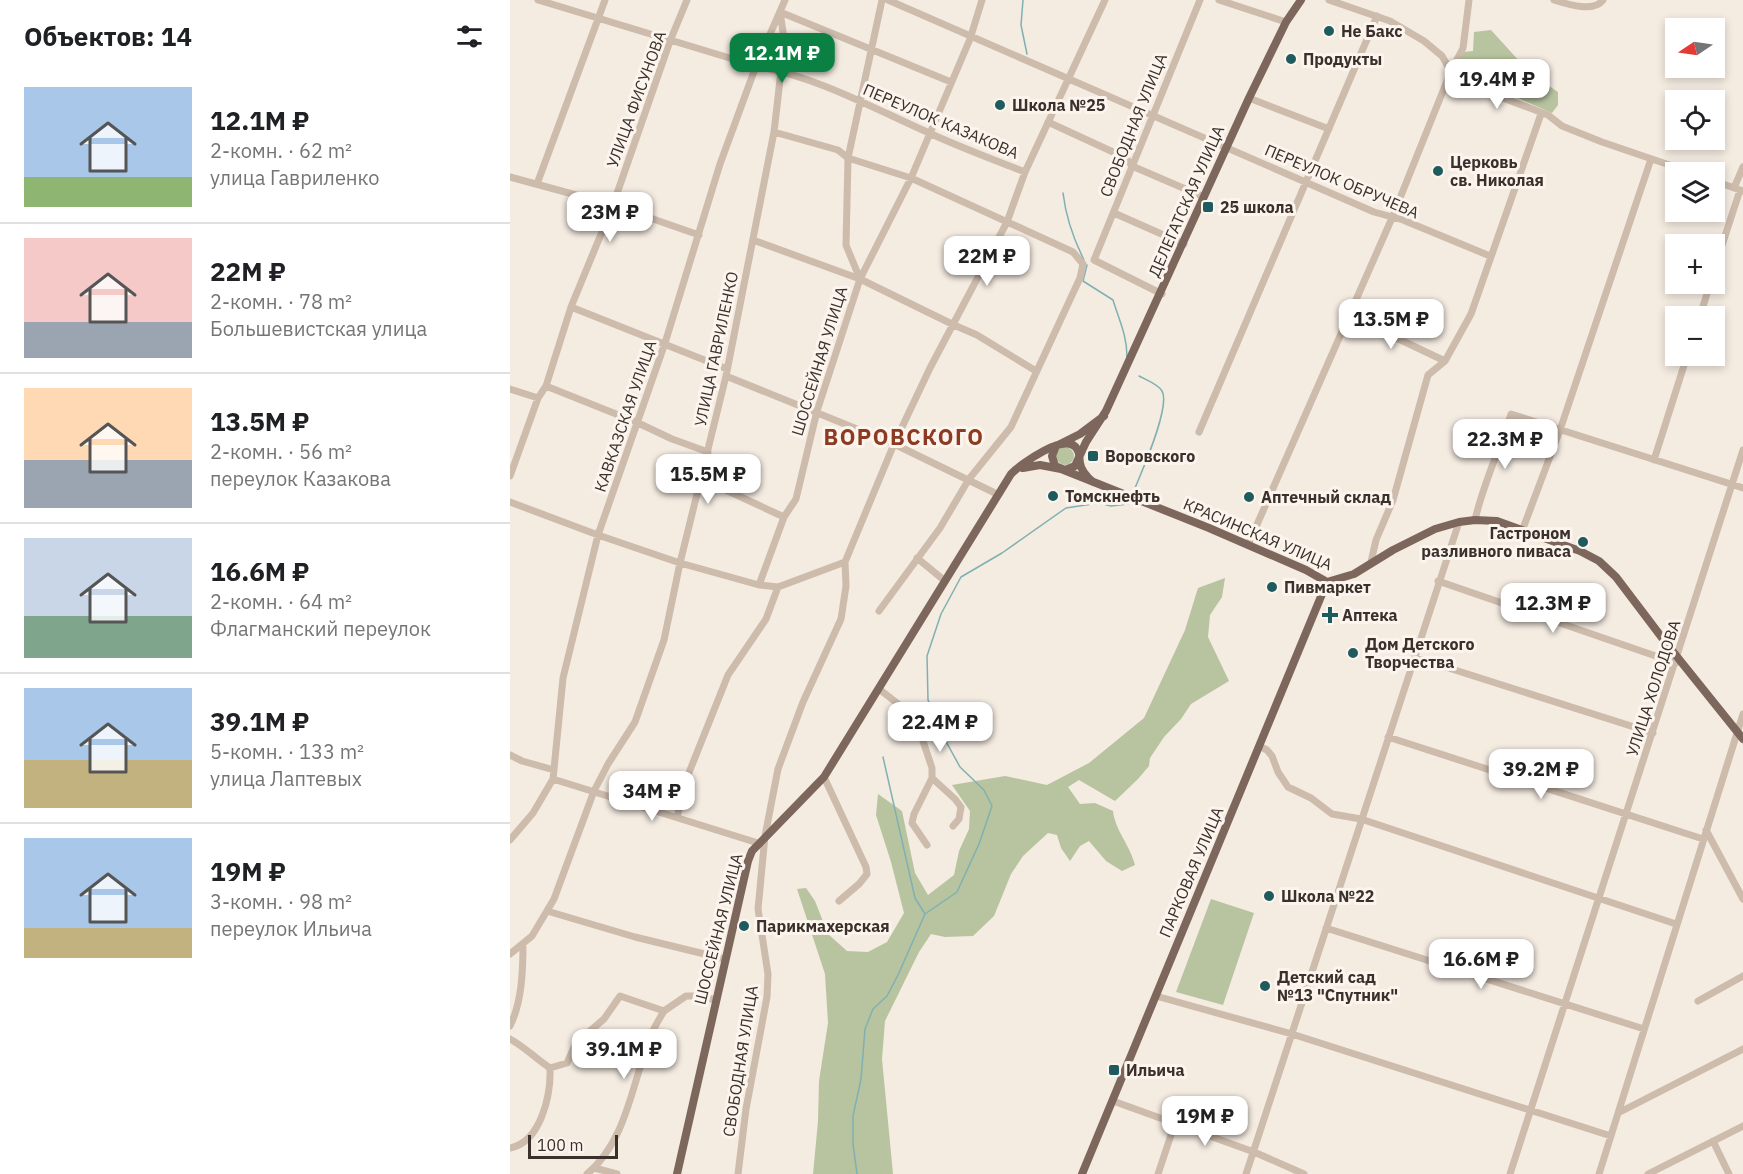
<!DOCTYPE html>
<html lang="ru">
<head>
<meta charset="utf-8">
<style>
  body { margin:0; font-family:"IBM Plex Sans",sans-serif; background:#f2f2f2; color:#202124; height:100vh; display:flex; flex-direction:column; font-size:22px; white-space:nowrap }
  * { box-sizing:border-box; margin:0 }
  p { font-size:20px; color:#757577 }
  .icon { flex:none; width:33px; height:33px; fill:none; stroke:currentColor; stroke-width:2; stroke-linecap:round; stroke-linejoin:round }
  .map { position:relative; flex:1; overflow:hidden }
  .side { display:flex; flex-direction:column; background:#fff; width:510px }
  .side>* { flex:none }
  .needle { width:39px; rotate:257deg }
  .fabs { position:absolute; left:1155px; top:18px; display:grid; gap:12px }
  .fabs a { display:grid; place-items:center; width:60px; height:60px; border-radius:0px; background:#fff; box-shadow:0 3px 9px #0003; font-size:30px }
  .scale { position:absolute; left:18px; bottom:15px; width:90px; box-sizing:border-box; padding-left:6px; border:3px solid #3b302b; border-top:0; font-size:16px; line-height:21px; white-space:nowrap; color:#3b302b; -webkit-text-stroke:4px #fbf5ee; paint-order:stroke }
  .price { position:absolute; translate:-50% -51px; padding:0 14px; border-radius:12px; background:#fff; color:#222; font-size:20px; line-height:39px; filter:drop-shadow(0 2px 3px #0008) }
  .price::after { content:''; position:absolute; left:50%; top:36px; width:18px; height:14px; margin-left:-9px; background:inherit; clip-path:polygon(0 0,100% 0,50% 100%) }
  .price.active { background:#0b8043; color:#fff }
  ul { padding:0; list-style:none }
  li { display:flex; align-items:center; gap:18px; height:150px; padding:0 24px }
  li+li { border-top:2px solid #e0e0e0 }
  li span { display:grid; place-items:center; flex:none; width:168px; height:120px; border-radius:0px; color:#555 }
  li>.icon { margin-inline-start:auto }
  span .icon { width:72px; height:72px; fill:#fffc; stroke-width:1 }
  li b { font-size:26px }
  h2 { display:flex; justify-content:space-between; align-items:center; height:72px; padding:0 24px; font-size:26px }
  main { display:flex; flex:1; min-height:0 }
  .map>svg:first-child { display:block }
</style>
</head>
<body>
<main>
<section class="side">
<h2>Объектов: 14<svg class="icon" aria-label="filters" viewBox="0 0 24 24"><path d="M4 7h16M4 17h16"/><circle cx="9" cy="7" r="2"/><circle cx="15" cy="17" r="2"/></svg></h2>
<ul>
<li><span style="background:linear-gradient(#a9c7e8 75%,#8fb573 0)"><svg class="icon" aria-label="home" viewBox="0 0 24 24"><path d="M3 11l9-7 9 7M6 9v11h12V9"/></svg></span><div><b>12.1M ₽</b><p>2-комн. · 62 m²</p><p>улица Гавриленко</p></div></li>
<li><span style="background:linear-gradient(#f6c9c9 70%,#9aa5b1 0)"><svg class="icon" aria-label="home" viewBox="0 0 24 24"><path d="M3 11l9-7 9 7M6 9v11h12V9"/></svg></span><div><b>22M ₽</b><p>2-комн. · 78 m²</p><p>Большевистская улица</p></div></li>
<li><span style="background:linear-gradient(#ffd9b3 60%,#9aa5b1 0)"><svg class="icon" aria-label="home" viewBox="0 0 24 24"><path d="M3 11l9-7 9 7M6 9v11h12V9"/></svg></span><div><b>13.5M ₽</b><p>2-комн. · 56 m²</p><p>переулок Казакова</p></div></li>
<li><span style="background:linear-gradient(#c9d6e8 65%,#7fa58c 0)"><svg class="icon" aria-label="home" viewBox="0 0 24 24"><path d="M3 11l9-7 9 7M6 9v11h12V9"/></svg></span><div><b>16.6M ₽</b><p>2-комн. · 64 m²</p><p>Флагманский переулок</p></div></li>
<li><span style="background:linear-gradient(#a9c7e8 60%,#c2b280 0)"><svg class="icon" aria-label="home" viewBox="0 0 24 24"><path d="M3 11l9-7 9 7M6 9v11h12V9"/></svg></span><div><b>39.1M ₽</b><p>5-комн. · 133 m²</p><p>улица Лаптевых</p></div></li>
<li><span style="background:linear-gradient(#a9c7e8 75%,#c2b280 0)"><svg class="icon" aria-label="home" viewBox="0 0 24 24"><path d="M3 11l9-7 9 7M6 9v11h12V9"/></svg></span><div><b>19M ₽</b><p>3-комн. · 98 m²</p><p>переулок Ильича</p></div></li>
</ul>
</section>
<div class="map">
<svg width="1233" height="1174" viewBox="0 0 1233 1174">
  <rect width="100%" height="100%" fill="#f4ebe1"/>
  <path fill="#b8c4a0" d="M981 30 1020 73 1048 92V105L1042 113 944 70 953 52 963 51 964 32Z
    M546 456a9 9 0 1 1 18 0a9 9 0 1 1-18 0Z
    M715 578 712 597 700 615 698 637 719 681 681 704 671 719 654 737 640 758 639 766 628 779 605 801 569 780 558 787 570 804 585 803 603 811C605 830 620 845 625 865L612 871 596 861 579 841 570 846 560 861 551 848 547 835 538 833 513 856 501 874 484 916 463 936 435 937 421 934 409 952 375 1021 372 1059 383 1174H303L308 1121 309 1081 318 1023 315 974 287 889 296 888 305 901 318 934 337 951 358 952 377 942 394 913 381 862 366 815 368 794 392 811 405 873 418 895 444 875 449 851 459 829 460 811 442 785 495 776 537 785 579 763 634 718 675 630 688 588Z
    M701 899 744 913 713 1005 666 992Z"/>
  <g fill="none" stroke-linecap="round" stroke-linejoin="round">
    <path stroke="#7fb0b2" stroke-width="1.5" d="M513 0 511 25 517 54
      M553 193C556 218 563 238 574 260
      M577 265 573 281 603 300C609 320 617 335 617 357
      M625 488C632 471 661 406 652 391 648 384 636 380 629 376
      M415 914 447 892 469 844 482 806 474 790 450 767 433 736 418 700 417 656 431 614 451 577 492 553 556 508 589 503 601 506 618 504
      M347 1174 343 1144V1116L351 1079 355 1029 363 1009 377 996 388 975 415 914 405 898 373 757"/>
    <path stroke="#cdbbac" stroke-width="7" d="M28 0 246 66C307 77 361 107 417 132 449 147 482 159 515 172
      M378 0 864 212 893 220 980 256
      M709 0 776 22
      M819 0 880 21 914 41 932 56 946 80 1038 115 1052 126 1092 142 1180 172
      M1044 0C1057 4 1083 13 1093 0
      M270 12 441 82
      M739 98 819 129
      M538 122 616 158 622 166 694 197
      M264 132 328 150 338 158 401 178 563 252 573 264 570 278 501 427 459 479 430 528 369 611
      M0 177 103 205 189 235
      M1204 181 1233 191
      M27 184 95 0
      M1224 188 1233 167
      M604 213 674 244
      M243 240 350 279 444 325 467 335 526 371
      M1204 270 1230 190
      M350 279 336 245 338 158 372 0
      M652 294 584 260 690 0
      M61 307 217 369
      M838 315 935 361
      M1190 316 1200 284
      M216 376 384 444 487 494
      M36 386 126 422 162 439 198 452
      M0 389 28 398
      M689 432 867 16
      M1144 460 1177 356
      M0 476 28 398 36 386 61 307 103 205 160 41 177 0
      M192 479 274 517
      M0 502 88 535 170 563 249 585 268 587 335 562
      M965 520C973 484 990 449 1001 414L1233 488
      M1012 531 1050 430 1141 159
      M738 545 882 218 941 71 953 48 959 0
      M407 558 435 581
      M861 562 866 540 883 500 918 375 935 361 961 314 1031 114
      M928 581 1166 663
      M249 585 274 517 286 499 307 411 350 279 401 178 460 39 472 0
      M904 657 1143 733
      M369 689 392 707 408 726 422 768V778L404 814 402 823 417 845
      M878 737 1193 839
      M749 746 757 750 762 756 768 772 778 787 801 798 822 814 851 819 1166 924
      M0 755 12 761 44 770
      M314 777 356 867 357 874 349 884 329 901
      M422 778 445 799 451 807 449 819 443 826
      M43 779 248 843
      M167 817 178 775 218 675 256 619 268 587
      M1196 830 1233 899
      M0 840 23 813 43 779 53 678 88 535 155 343 210 164 246 66 275 0
      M37 911 125 937 215 959
      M816 928 1134 1029
      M0 954 22 936 44 899 84 791 98 764 125 722 154 640 170 563 216 376 264 132 271 71 273 32 270 12
      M646 996 782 1034 1101 1136
      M1188 1001 1233 976
      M154 1011 176 996H189L206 1000
      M0 1026C12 1002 13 970 13 944
      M0 1039C15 1047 26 1059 40 1068L57 1063 66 1043 94 1019 110 996 154 1011C150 1018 146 1024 143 1031 122 1078 119 1139 77 1174
      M603 1101 744 1152 794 1174
      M1110 1112 1233 1049
      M1203 1141 1219 1174
      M0 1148C31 1142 41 1095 40 1068
      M84 1168 107 1174
      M228 1174 236 1109 257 997 258 974 248 909 255 836 268 769 293 702 331 619 336 586 335 562 384 444 420 368 497 222 515 172 595 0
      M648 1174 665 1123
      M736 1174 949 522
      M1000 1174 1233 450
      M1089 1174 1233 714
      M1138 1174 1233 1126"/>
    <path stroke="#7d675c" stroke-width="8" d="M594 416 570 434 546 446 542 456 545 466 555 470 565 466 576 442 596 411 739 98 776 22 791 0
      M513 468 530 465 551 469 699 528 796 570 817 582 844 574 883 550 925 529 949 522 965 520 987 521 1070 551 1089 561 1106 577 1156 643 1233 739
      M167 1174 238 861 242 851 314 777 501 474C511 464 556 431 567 449 570 453 569 458 570 463 571 471 577 477 583 482
      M572 1174 817 582"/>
  </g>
  <g fill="#1f5a5e" stroke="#fbf5ee" stroke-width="2">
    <circle cx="819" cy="31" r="6"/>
    <circle cx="781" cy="59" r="6"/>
    <circle cx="490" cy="105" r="6"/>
    <circle cx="928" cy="171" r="6"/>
    <rect x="692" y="201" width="12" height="12" rx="3"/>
    <rect x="577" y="450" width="12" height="12" rx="3"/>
    <circle cx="543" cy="496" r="6"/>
    <circle cx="739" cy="497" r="6"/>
    <circle cx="1073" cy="542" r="6"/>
    <circle cx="762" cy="587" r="6"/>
    <path d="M817 606h6v6h6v6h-6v6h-6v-6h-6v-6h6z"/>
    <circle cx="843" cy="653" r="6"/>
    <circle cx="759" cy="896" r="6"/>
    <circle cx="234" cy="926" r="6"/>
    <circle cx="755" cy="986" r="6"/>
    <rect x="598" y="1064" width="12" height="12" rx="3"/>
  </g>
  <g text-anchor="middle" stroke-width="6" stroke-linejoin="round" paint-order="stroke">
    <g font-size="16" font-weight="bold" fill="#3b302b" stroke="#fbf5ee" text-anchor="start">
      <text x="831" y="37">Не Бакс</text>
      <text x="793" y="65">Продукты</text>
      <text x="502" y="111">Школа №25</text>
      <text x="940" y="168">Церковь<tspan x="940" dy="18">св. Николая</tspan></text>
      <text x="710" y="213">25 школа</text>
      <text x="595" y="462">Воровского</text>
      <text x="555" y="502">Томскнефть</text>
      <text x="751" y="503">Аптечный склад</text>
      <text x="1061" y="539" text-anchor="end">Гастроном<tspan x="1061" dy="18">разливного пиваса</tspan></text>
      <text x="774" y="593">Пивмаркет</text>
      <text x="832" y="621">Аптека</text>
      <text x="855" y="650">Дом Детского<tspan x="855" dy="18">Творчества</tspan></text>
      <text x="771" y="902">Школа №22</text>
      <text x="246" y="932">Парикмахерская</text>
      <text x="767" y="983">Детский сад<tspan x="767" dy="18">№13 "Спутник"</tspan></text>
      <text x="616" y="1076">Ильича</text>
    </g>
    <g font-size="16" fill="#3b302b" stroke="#fbf5ee">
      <text transform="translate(126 99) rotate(-70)" y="6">УЛИЦА ФИСУНОВА</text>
      <text transform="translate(431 121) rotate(23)" y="6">ПЕРЕУЛОК КАЗАКОВА</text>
      <text transform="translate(623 125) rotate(-68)" y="6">СВОБОДНАЯ УЛИЦА</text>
      <text transform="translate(832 181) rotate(23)" y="6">ПЕРЕУЛОК ОБРУЧЕВА</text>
      <text transform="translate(676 201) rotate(-66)" y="6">ДЕЛЕГАТСКАЯ УЛИЦА</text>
      <text transform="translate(206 349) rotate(-78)" y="6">УЛИЦА ГАВРИЛЕНКО</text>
      <text transform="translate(309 361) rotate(-73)" y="6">ШОССЕЙНАЯ УЛИЦА</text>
      <text transform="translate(115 416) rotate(-71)" y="6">КАВКАЗСКАЯ УЛИЦА</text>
      <text transform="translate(748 534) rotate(23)" y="6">КРАСИНСКАЯ УЛИЦА</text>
      <text transform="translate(1143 688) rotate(-72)" y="6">УЛИЦА ХОЛОДОВА</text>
      <text transform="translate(681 872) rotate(-67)" y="6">ПАРКОВАЯ УЛИЦА</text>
      <text transform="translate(208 929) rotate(-76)" y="6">ШОССЕЙНАЯ УЛИЦА</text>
      <text transform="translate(230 1061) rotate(-81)" y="6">СВОБОДНАЯ УЛИЦА</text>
    </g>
    <g font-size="22" font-weight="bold" letter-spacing="1.5" fill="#8c3b22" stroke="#fbf5ee">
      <text x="394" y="445">ВОРОВСКОГО</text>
    </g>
  </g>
</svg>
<div class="fabs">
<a><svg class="needle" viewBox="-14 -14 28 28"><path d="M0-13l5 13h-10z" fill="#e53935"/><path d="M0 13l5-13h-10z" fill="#757577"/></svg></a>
<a><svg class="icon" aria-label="locate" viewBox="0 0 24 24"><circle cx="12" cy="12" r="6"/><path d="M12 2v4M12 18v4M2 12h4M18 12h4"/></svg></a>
<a><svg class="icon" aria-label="layers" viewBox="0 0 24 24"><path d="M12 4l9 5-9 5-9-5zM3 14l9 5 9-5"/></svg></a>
<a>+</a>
<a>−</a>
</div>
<div class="scale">100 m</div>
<b class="price active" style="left:272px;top:84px">12.1M ₽</b>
<b class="price" style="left:987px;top:110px">19.4M ₽</b>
<b class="price" style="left:100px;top:243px">23M ₽</b>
<b class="price" style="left:477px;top:287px">22M ₽</b>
<b class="price" style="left:881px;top:350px">13.5M ₽</b>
<b class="price" style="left:995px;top:470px">22.3M ₽</b>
<b class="price" style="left:198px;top:505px">15.5M ₽</b>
<b class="price" style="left:1043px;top:634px">12.3M ₽</b>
<b class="price" style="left:430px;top:753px">22.4M ₽</b>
<b class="price" style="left:1031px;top:800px">39.2M ₽</b>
<b class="price" style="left:142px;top:822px">34M ₽</b>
<b class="price" style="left:971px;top:990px">16.6M ₽</b>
<b class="price" style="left:114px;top:1080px">39.1M ₽</b>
<b class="price" style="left:695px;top:1147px">19M ₽</b>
</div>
</main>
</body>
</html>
